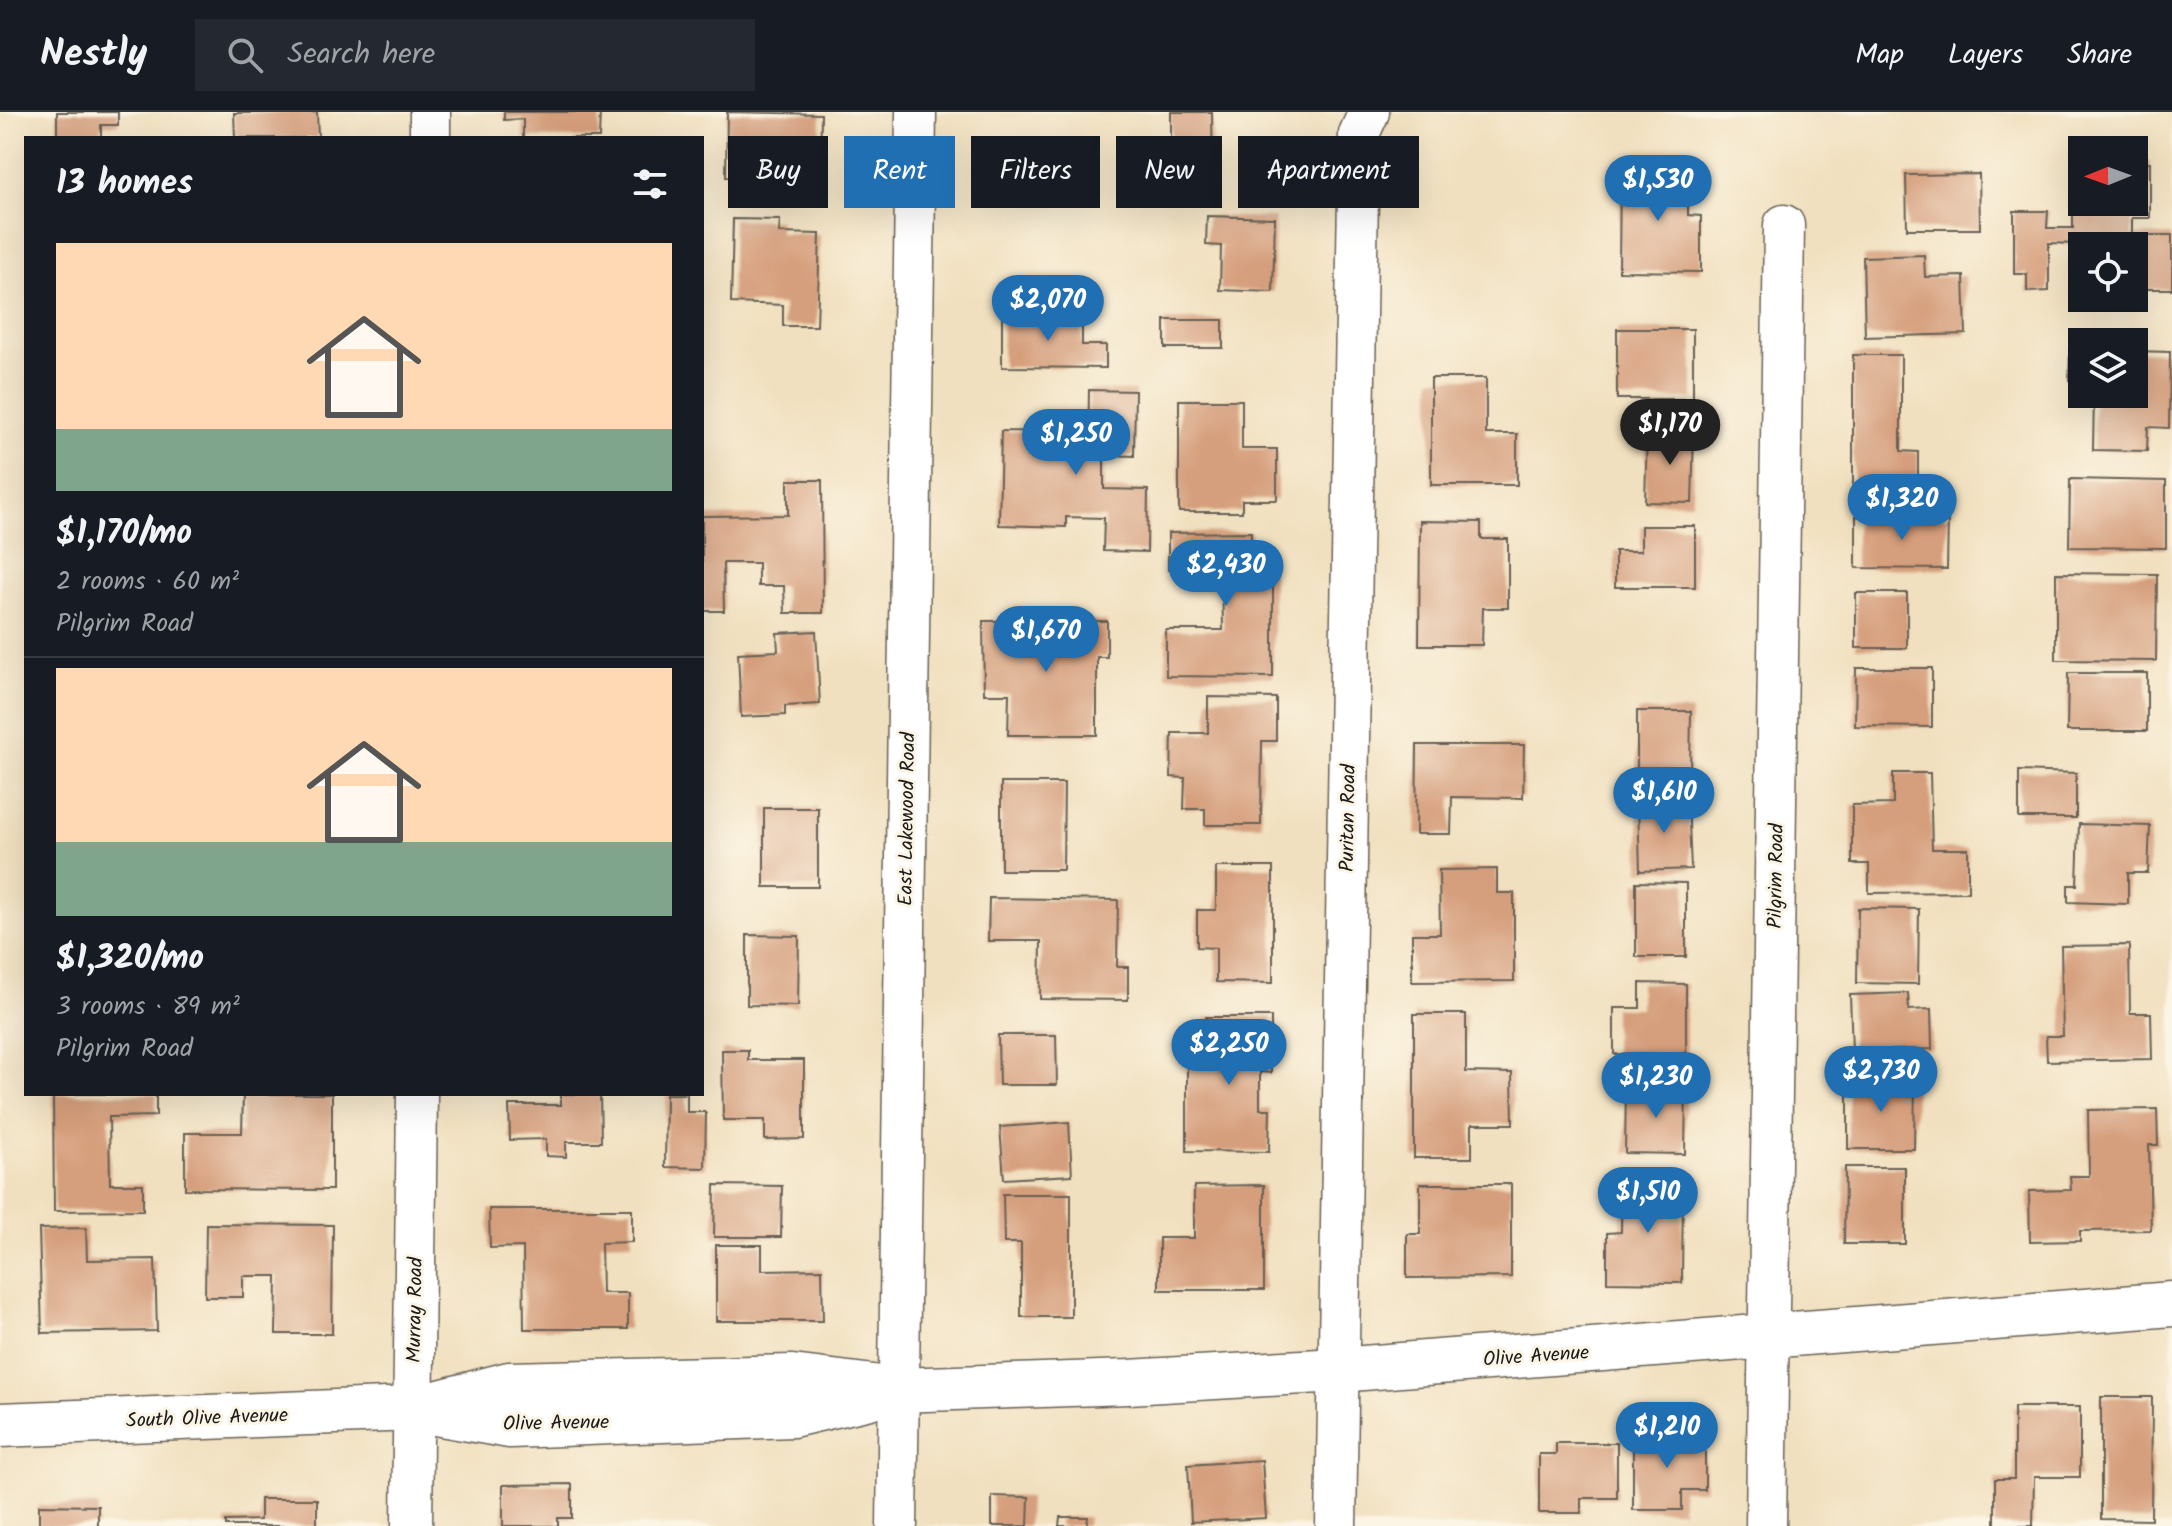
<!DOCTYPE html>
<html lang="en">
<head>
<meta charset="utf-8">
<style>
  body { margin:0; font-family:Kalam,sans-serif; background:#242831; color:#f1f3f6; height:100vh; display:flex; flex-direction:column; font-size:30px; white-space:nowrap }
  * { box-sizing:border-box; margin:0 }
  p { font-size:26px; color:#9ea1a6 }
  .icon { flex:none; width:44px; height:44px; fill:none; stroke:currentColor; stroke-width:2; stroke-linecap:round; stroke-linejoin:round }
  .map { position:relative; flex:1; overflow:hidden }
  .side { position:absolute; left:24px; top:24px; width:680px; height:960px; display:flex; flex-direction:column; background:#171b24; border-radius:0px; box-shadow:0 8px 32px #0002 }
  .side>* { flex:none }
  .hud { position:absolute; left:728px; top:24px; width:760px; height:72px; display:flex; gap:16px }
  .needle { width:52px; rotate:269deg }
  .fabs { position:absolute; left:2068px; top:24px; display:grid; gap:16px }
  .fabs a { display:grid; place-items:center; width:80px; height:80px; border-radius:0px; background:#171b24; box-shadow:0 8px 32px #0002; font-size:40px }
  .price { position:absolute; translate:-50% -68px; padding:0 18px; border-radius:28px; background:#1f6fb2; color:#fff; font-size:26px; line-height:52px; filter:drop-shadow(0 2px 4px #0008) }
  .price::after { content:''; position:absolute; left:50%; top:48px; width:24px; height:18px; margin-left:-12px; background:inherit; clip-path:polygon(0 0,100% 0,50% 100%) }
  .price.selected { background:#222; color:#fff }
  ul { padding:0; list-style:none }
  li { display:grid; align-content:center; gap:16px; height:424px; padding:0 32px }
  li+li { border-top:2px solid #363941 }
  li span { display:grid; place-items:center; height:248px; border-radius:0px; color:#555 }
  li>.icon { margin-inline-start:auto }
  span .icon { width:144px; height:144px; fill:#fffc; stroke-width:1 }
  li b { font-size:34px }
  h2 { display:flex; justify-content:space-between; align-items:center; height:96px; padding:0 32px; font-size:34px }
  .chip { padding:0 28px; border-radius:0px; background:#171b24; box-shadow:0 8px 32px #0002; font-size:28px; line-height:72px }
  .chip.selected { background:#1f6fb2; color:#fff }
  header { display:flex; align-items:center; gap:48px; box-sizing:border-box; height:112px; padding:0 40px; background:#171b24; border-bottom:2px solid #363941 }
  header strong { font-size:38px }
  nav { display:flex; gap:44px; margin-inline-start:auto; font-size:28px }
  .search { width:560px; height:72px; background:#242831; display:flex; align-items:center; gap:20px; box-sizing:border-box; padding:0 28px; border-radius:0px; color:#9ea1a6; font-size:30px }
  .map>svg:first-child { display:block }
</style>
</head>
<body>
<header>
<strong>Nestly</strong>
<div class="search"><svg class="icon" aria-label="search" viewBox="0 0 24 24"><circle cx="10" cy="10" r="6"/><path d="M15 15l6 6"/></svg>Search here</div>
<nav><a>Map</a><a>Layers</a><a>Share</a></nav>
</header>
<div class="map">
<svg width="2172" height="1414" viewBox="0 0 2172 1414">
  <rect width="100%" height="100%" fill="#fcf5e5"/>
  <filter id="ink" filterUnits="userSpaceOnUse"><feTurbulence type="fractalNoise" baseFrequency=".0125" numOctaves="2"/><feDisplacementMap in="SourceGraphic" scale="16" xChannelSelector="R" yChannelSelector="G"/><feConvolveMatrix kernelMatrix="1 2 1 2 8 2 1 2 1" color-interpolation-filters="sRGB"/></filter>
  <filter id="wash" filterUnits="userSpaceOnUse"><feTurbulence type="fractalNoise" baseFrequency=".006" numOctaves="4" result="noise"/><feDisplacementMap in="SourceGraphic" scale="32" xChannelSelector="R" yChannelSelector="G"/><feGaussianBlur stdDeviation="1.8" result="paint"/><feColorMatrix in="noise" values="0 0 0 0 0 0 0 0 0 0 0 0 0 0 0 0 0 1.4 0 .05"/><feComposite in="paint" operator="in"/></filter>
  <g filter="url(#wash)">
    <rect width="100%" height="100%" fill="#f1e0bf"/>
    <g id="blocks">
      <path fill="#d59e7b" d="M57 0H118V13H101V26H57Z
        M317 0 318 26H235L234 1Z
        M504 0H600L599 26H523V7L504 8Z
        M727 0 821 2 820 66 726 65Z
        M1171 0H1212L1213 65 1171 66Z
        M2073 49H2082V90H2134V49L2150 50V106H2132V123H2172V177H2134V134L2049 131V179L2027 180V162H2014V99H2048L2047 116H2073Z
        M1620 58H1688V103L1701 104V160L1619 159Z
        M1979 62 1980 117H1907L1906 63Z
        M1207 104 1275 106 1273 180 1220 178 1221 134 1206 133Z
        M733 107 780 108 779 121 820 122 817 214H783V193L731 191Z
        M1924 143 1925 165 1964 164 1966 222 1865 225 1863 145Z
        M1002 203H1082V233H1106V256L1002 255Z
        M1165 208H1223V236H1165Z
        M1617 217H1693V287H1617Z
        M2070 237 2082 238V269L2069 268Z
        M2134 239 2170 240 2169 316 2148 315 2147 339 2093 338 2094 282H2134Z
        M1853 243H1901V339L1918 340V377H1853Z
        M1431 266H1486V322H1517V373H1431Z
        M1089 278 1135 279 1134 344 1104 343V377L1148 378 1147 440 1103 439 1104 406 1066 405V415L999 413 1001 319 1054 320V335L1088 336Z
        M1179 288H1242V337H1277V388H1242V400H1179Z
        M1647 319 1694 320 1692 391 1645 390Z
        M2070 367 2166 369V436L2069 435Z
        M788 368H822L823 501H785L784 474H758V451H723L724 499H702V404L788 403Z
        M1856 404 1948 405 1947 457 1856 456Z
        M1420 409 1481 410V427H1508V496H1483L1482 533H1419Z
        M1641 414H1695V475H1615V439H1641Z
        M1251 420V438H1273V565L1166 564V518H1223L1222 458H1168V421Z
        M2056 461 2157 462 2156 549 2056 548Z
        M1856 481H1907V536H1856Z
        M983 509H1107V545H1097V623H1008L1009 582H984Z
        M816 519 820 592 785 594V603L741 605 738 541 778 539 777 521Z
        M1856 556H1932V615L1855 614Z
        M2068 561H2147V619H2067Z
        M1208 585 1276 586V629H1262L1261 713H1205V697H1184L1185 666 1171 665 1172 621H1208Z
        M1637 599H1691L1690 660 1637 659Z
        M1417 633H1524L1523 686 1452 685 1451 722H1416Z
        M2019 659 2076 661V706H2019Z
        M1893 661H1930L1932 737H1968V780L1869 781V752H1852V693L1893 692Z
        M1001 671H1064L1063 758H1001Z
        M1688 687 1691 757 1640 759 1638 689Z
        M764 696H818V775H764Z
        M2079 712 2150 714 2148 761H2128V792L2068 790V773H2077Z
        M1216 755H1273V871L1216 870V836L1197 835V798H1216Z
        M1497 757V781H1514V869L1412 870V822H1440L1439 758Z
        M1636 770 1686 771V845H1636Z
        M989 786 1118 788 1117 855H1128V888L1040 887 1041 829H988Z
        M1858 796 1919 797 1918 872 1857 871Z
        M747 823 799 824 798 894 747 893Z
        M2129 833 2130 901H2151L2152 947 2047 949 2046 924H2063L2061 834Z
        M1640 871 1686 872V943L1614 942V896H1640Z
        M1908 881 1909 898 1931 897 1932 937 1852 939 1850 883Z
        M1414 902H1466V960L1512 961 1513 1012H1472V1046H1414Z
        M1206 905H1271V961L1260 960V997H1270L1269 1040 1187 1039V938L1206 939Z
        M998 923H1056L1057 973H999Z
        M722 938H748V948H804V1027L765 1028V1008H723Z
        M1848 967 1915 968 1914 1037H1848Z
        M1626 973 1686 974 1685 1042 1625 1041Z
        M53 982H156V1004L109 1005 110 1072H143V1098L54 1099Z
        M243 982H332V1078L185 1077V1021H242Z
        M561 982H600L601 1030H566V1045L546 1044V1027L510 1028 509 993H561Z
        M666 982H687V1000H706L705 1056 665 1055Z
        M2157 997 2158 1033H2149L2151 1118 2080 1119V1129L2030 1130 2029 1079 2071 1078 2070 1064H2089L2088 998Z
        M1069 1010 1072 1063 1004 1067 1000 1015Z
        M1845 1055H1905V1132H1844Z
        M1622 1069 1683 1070 1682 1171 1607 1170V1121L1621 1120Z
        M1420 1072H1511V1165L1407 1166V1122H1420Z
        M715 1073 782 1074 781 1125H714Z
        M1264 1073V1178H1159V1126H1194V1074Z
        M1003 1082H1071V1205H1021V1131H1004Z
        M489 1097H632V1130L601 1131 602 1181H628V1217H524L523 1135 490 1136Z
        M206 1112 333 1113 332 1222H276L277 1164H243V1185H205Z
        M86 1116 87 1148 155 1147 157 1219 42 1221 39 1117Z
        M716 1133H762V1158L822 1157 823 1209H716Z
        M2101 1285H2152L2151 1408 2101 1407Z
        M2014 1295H2080V1365H2034L2033 1414H1995V1367H2014Z
        M1633 1324H1705V1378H1682V1398H1633Z
        M1556 1331H1617V1386H1581V1401H1539V1342H1556Z
        M1262 1348 1266 1406 1191 1410 1188 1353Z
        M572 1372V1406H558V1414H503V1373Z
        M992 1384 1029 1385 1028 1414H992Z
        M260 1387H317V1414H226V1409L260 1408Z
        M39 1393 98 1394V1414H39Z
        M1060 1405H1088L1087 1414H1059Z"/>
    </g>
  </g>
  <g filter="url(#ink)">
    <use href="#blocks" fill-opacity="0" stroke="#676155" stroke-width="2"/>
    <g fill="none" stroke-linecap="round" stroke-linejoin="round">
      <defs>
        <path id="street" d="M430 26V0
          M412 1414 417 982
          M897 1414 916 0
          M1336 1414 1359 22 1369 0
          M1766 1414 1784 113"/>
        <path id="secondary" d="M413 1297 509 1272 792 1265 898 1278 1128 1270 1338 1258 2172 1192
          M0 1313 413 1297 510 1314 792 1303 869 1285"/>
      </defs>
      <use href="#street" stroke="#676155" stroke-width="43"/>
      <use href="#secondary" stroke="#676155" stroke-width="47"/>
      <use href="#street" stroke="#fff" stroke-width="40"/>
      <use href="#secondary" stroke="#fff" stroke-width="44"/>
    </g>
  </g>
  <g text-anchor="middle" stroke-width="6" stroke-linejoin="round" paint-order="stroke">
    <g font-size="20" fill="#1c1c1c" stroke="#fcf5e5">
      <text transform="translate(1347 706) rotate(-89)" y="7">Puritan Road</text>
      <text transform="translate(906 707) rotate(-89)" y="7">East Lakewood Road</text>
      <text transform="translate(1775 764) rotate(-89)" y="7">Pilgrim Road</text>
      <text transform="translate(414 1198) rotate(-89)" y="7">Murray Road</text>
      <text transform="translate(1536 1243) rotate(-4)" y="7">Olive Avenue</text>
      <text transform="translate(207 1305) rotate(-2)" y="7">South Olive Avenue</text>
      <text transform="translate(556 1310) rotate(-1)" y="7">Olive Avenue</text>
    </g>
  </g>
</svg>
<div class="fabs">
<a><svg class="needle" viewBox="-14 -14 28 28"><path d="M0-13l5 13h-10z" fill="#e53935"/><path d="M0 13l5-13h-10z" fill="#9ea1a6"/></svg></a>
<a><svg class="icon" aria-label="locate" viewBox="0 0 24 24"><circle cx="12" cy="12" r="6"/><path d="M12 2v4M12 18v4M2 12h4M18 12h4"/></svg></a>
<a><svg class="icon" aria-label="layers" viewBox="0 0 24 24"><path d="M12 4l9 5-9 5-9-5zM3 14l9 5 9-5"/></svg></a>
</div>
<b class="price" style="left:1658px;top:111px">$1,530</b>
<b class="price" style="left:1048px;top:231px">$2,070</b>
<b class="price selected" style="left:1670px;top:355px">$1,170</b>
<b class="price" style="left:1076px;top:365px">$1,250</b>
<b class="price" style="left:1902px;top:430px">$1,320</b>
<b class="price" style="left:1226px;top:496px">$2,430</b>
<b class="price" style="left:1046px;top:562px">$1,670</b>
<b class="price" style="left:1664px;top:723px">$1,610</b>
<b class="price" style="left:1229px;top:975px">$2,250</b>
<b class="price" style="left:1881px;top:1002px">$2,730</b>
<b class="price" style="left:1656px;top:1008px">$1,230</b>
<b class="price" style="left:1648px;top:1123px">$1,510</b>
<b class="price" style="left:1667px;top:1358px">$1,210</b>
<div class="hud">
<a class="chip">Buy</a>
<a class="chip selected">Rent</a>
<a class="chip">Filters</a>
<a class="chip">New</a>
<a class="chip">Apartment</a>
</div>
<section class="side">
<h2>13 homes<svg class="icon" aria-label="filters" viewBox="0 0 24 24"><path d="M4 7h16M4 17h16"/><circle cx="9" cy="7" r="2"/><circle cx="15" cy="17" r="2"/></svg></h2>
<ul>
<li><span style="background:linear-gradient(#ffd9b3 75%,#7fa58c 0)"><svg class="icon" aria-label="home" viewBox="0 0 24 24"><path d="M3 11l9-7 9 7M6 9v11h12V9"/></svg></span><div><b>$1,170/mo</b><p>2 rooms · 60 m²</p><p>Pilgrim Road</p></div></li>
<li><span style="background:linear-gradient(#ffd9b3 70%,#7fa58c 0)"><svg class="icon" aria-label="home" viewBox="0 0 24 24"><path d="M3 11l9-7 9 7M6 9v11h12V9"/></svg></span><div><b>$1,320/mo</b><p>3 rooms · 89 m²</p><p>Pilgrim Road</p></div></li>
</ul>
</section>
</div>
</body>
</html>
